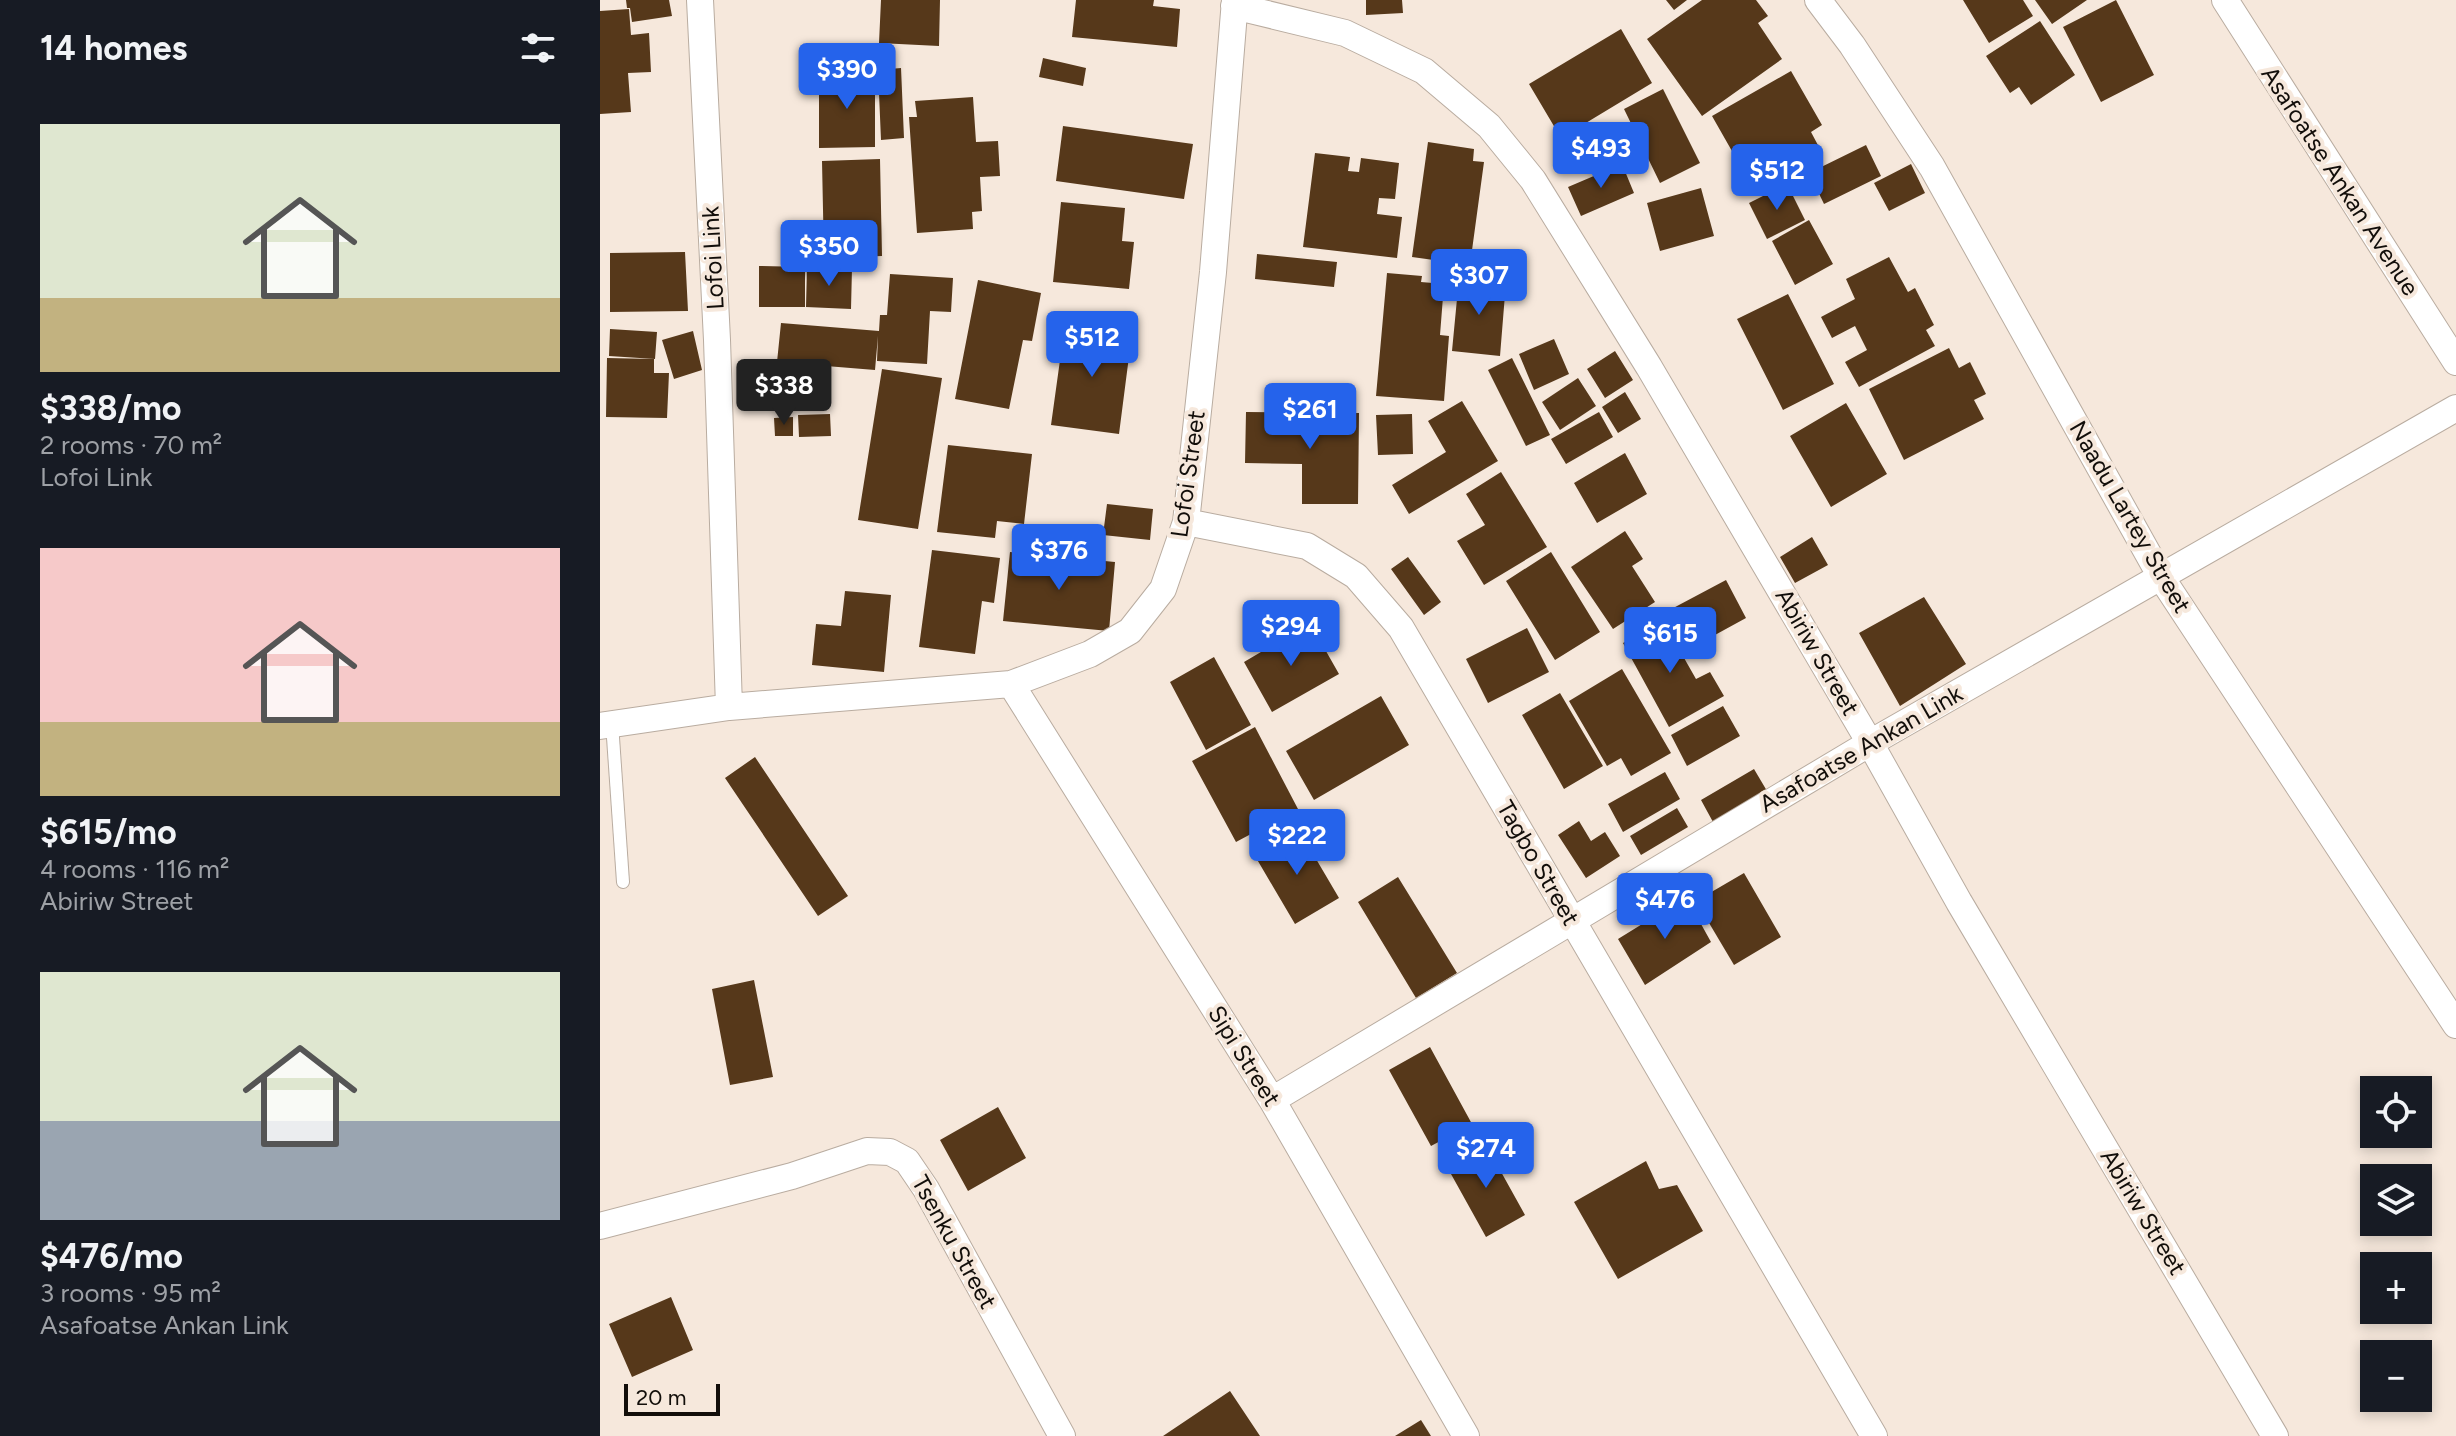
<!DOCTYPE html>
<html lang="en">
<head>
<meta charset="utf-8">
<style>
  body { margin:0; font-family:Figtree,sans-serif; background:#242831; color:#f1f3f6; height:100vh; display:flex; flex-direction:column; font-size:30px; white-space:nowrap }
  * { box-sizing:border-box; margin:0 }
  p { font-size:26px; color:#9ea1a6 }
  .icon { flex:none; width:44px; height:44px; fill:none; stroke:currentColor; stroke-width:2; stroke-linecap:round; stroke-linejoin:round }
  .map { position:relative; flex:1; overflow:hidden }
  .panel { display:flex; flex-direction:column; background:#171b24; width:600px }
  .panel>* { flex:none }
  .controls { position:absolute; left:1760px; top:1076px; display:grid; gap:16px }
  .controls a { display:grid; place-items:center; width:72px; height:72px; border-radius:0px; background:#171b24; box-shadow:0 4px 12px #0003; font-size:40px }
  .scale { position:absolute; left:24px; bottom:20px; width:96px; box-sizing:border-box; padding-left:8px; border:4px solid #120e0a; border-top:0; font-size:22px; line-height:28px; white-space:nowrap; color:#120e0a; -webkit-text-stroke:6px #f6e8dc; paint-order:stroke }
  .price { position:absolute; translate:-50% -68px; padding:0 18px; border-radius:8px; background:#2563eb; color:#fff; font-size:26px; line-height:52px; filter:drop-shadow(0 2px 4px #0008) }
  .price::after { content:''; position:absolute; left:50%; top:48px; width:24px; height:18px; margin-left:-12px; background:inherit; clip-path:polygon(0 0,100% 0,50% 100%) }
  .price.selected { background:#222; color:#fff }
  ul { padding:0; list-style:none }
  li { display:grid; align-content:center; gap:16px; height:424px; padding:0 40px }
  li span { display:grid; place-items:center; height:248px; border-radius:0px; color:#555 }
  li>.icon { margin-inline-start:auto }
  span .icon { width:144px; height:144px; fill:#fffc; stroke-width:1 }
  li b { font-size:34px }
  h2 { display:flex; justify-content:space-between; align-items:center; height:96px; padding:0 40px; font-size:34px }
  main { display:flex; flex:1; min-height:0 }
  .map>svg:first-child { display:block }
</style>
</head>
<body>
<main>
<section class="panel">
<h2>14 homes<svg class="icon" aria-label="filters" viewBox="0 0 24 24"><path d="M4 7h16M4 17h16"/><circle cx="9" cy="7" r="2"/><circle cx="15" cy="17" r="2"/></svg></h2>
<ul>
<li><span style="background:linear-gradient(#dfe7d0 70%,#c2b280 0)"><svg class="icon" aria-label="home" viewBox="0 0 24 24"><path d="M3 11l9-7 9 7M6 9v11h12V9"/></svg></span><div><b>$338/mo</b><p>2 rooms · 70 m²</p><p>Lofoi Link</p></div></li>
<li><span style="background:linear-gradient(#f6c9c9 70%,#c2b280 0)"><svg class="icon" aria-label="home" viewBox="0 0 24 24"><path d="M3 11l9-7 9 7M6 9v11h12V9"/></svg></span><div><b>$615/mo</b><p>4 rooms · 116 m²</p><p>Abiriw Street</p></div></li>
<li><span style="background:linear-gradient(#dfe7d0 60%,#9aa5b1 0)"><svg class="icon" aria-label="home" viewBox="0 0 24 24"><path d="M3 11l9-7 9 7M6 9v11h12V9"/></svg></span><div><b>$476/mo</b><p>3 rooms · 95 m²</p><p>Asafoatse Ankan Link</p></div></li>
</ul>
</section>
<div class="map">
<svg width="1856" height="1436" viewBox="0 0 1856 1436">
  <rect width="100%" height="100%" fill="#f6e8dc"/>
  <path fill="#56381a" d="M26 0H69L72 16 32 22 30 8H27Z
    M281 0H340L339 46 279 43Z
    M476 0H554L553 6 580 9 577 47 472 37Z
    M766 0H802L803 13 766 15Z
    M1066 0H1087L1074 10Z
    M1102 0H1156L1168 16 1158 23 1182 59 1102 116 1047 39Z
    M1363 0H1423L1433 16 1389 43Z
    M1435 0H1487L1452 24Z
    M1516 0 1554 75 1501 102 1463 27Z
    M29 9 31 35 49 33 51 72 28 73 31 112 0 114V11Z
    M1440 21 1475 75 1431 105 1419 87 1410 93 1386 56Z
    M1021 29 1052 83 961 138 929 84Z
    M443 58 486 68 483 86 439 77Z
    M301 68 304 138 281 140 278 70Z
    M1191 71 1222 125 1211 132 1220 149 1153 188 1112 116Z
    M219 75H275V147L219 148Z
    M1063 89 1100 163 1060 183 1024 109Z
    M373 97 376 142 398 141 400 176 380 177 382 211 372 212 373 229 317 233 309 117H317L315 101Z
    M463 126 593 144 584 199 456 181Z
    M828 142 874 149 873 161 884 162 870 265 812 257Z
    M1266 145 1281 176 1224 204 1209 173Z
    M715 153 750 157 748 171 759 172 761 158 799 163 795 199 779 198 777 214 802 217 797 258 703 247Z
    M280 159 282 256 224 258 222 161Z
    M1022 164 1034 193 981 216 968 187Z
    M1311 164 1325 193 1289 211 1274 183Z
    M1187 184 1205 220 1167 239 1149 203Z
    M1101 188 1114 236 1060 251 1047 203Z
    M461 202 525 208 522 241 534 242 529 289 453 282Z
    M1209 220 1233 264 1195 285 1172 241Z
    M85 252 88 311 10 312V253Z
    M657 254 737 262 734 287 655 279Z
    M1289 257 1308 292 1315 288 1334 325 1326 330 1335 346 1259 387 1245 362 1267 350 1255 326 1232 338 1221 317 1255 299 1246 279Z
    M159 266 205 267V307H159Z
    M207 267 252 268 251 309 206 307Z
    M787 273 822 276 821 282 844 284 840 335 849 336 844 401 776 396Z
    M290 274 353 278 351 312 330 311 327 364 277 361 278 336 275 370 177 362 181 323 279 331 280 315H287Z
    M859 278 906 282 900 356 852 351Z
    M378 280 441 293 432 341 423 340 409 409 355 399Z
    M1188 294 1234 384 1183 410 1137 319Z
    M465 324 532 333 519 434 451 425Z
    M10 329 57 332 55 359 9 356Z
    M93 331 102 370 74 379 62 340Z
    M954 339 969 374 934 390 919 354Z
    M1349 348 1359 368 1370 362 1386 394 1374 400 1384 419 1304 460 1269 389Z
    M1015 351 1033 380 1005 398 987 369Z
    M7 358 54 359V373H69L67 418 6 417Z
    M912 358 950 435 926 446 888 370Z
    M282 369 342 378 318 529 258 520Z
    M978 378 996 406 960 430 942 402Z
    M1025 392 1041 419 1018 433 1002 407Z
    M862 401 898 461 809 514 792 485 846 452 828 421Z
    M1246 403 1287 474 1231 507 1190 436Z
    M646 412 759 413 758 504H702V464L645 463Z
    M999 412 1013 437 966 464 951 439Z
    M230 414 231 436 199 437 198 415Z
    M812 414 813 454 778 455 776 415Z
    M193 417V436H175L174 418Z
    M348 445 432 454 424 524 397 521 395 538 337 532Z
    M1025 453 1047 494 997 523 974 483Z
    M901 472 947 547 884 585 857 541 885 525 866 494Z
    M507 504 553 509 550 540 503 535Z
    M1025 531 1043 559 1032 566 1055 602 1013 629 971 567Z
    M1212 537 1228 565 1195 583 1180 557Z
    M332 550 400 558 394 603 382 601 375 654 319 647Z
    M410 552 515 562 509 631 403 621Z
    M951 552 1000 632 955 660 906 581Z
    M808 557 841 602 824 615 791 569Z
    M1126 580 1146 618 1082 653 1062 614Z
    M245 591 291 595 284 672 212 665 216 624 241 626Z
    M1324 597 1366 664 1300 706 1259 633Z
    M1063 621 1096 679 1110 672 1124 696 1069 727 1023 643Z
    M710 623 739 674 672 712 644 662Z
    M927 628 949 672 888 703 866 659Z
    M614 657 651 725 606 750 570 682Z
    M1022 669 1071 753 1031 776 1021 758 1007 766 969 701Z
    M960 693 1003 766 964 789 922 715Z
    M781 696 809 745 714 800 686 751Z
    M1123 706 1140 736 1087 766 1071 735Z
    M655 727 698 809 636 842 592 761Z
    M155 757 248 896 218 916 125 778Z
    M1154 769 1167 791 1113 822 1101 800Z
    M1065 772 1080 799 1023 832 1008 804Z
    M1077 808 1088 827 1041 855 1030 836Z
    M979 821 991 841 1005 832 1020 856 986 878 958 835Z
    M699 830 739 898 695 924 655 856Z
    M1144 873 1181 937 1134 965 1096 901Z
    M798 877 857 973 816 998 758 902Z
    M1086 897 1111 942 1045 985 1018 939Z
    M154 980 173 1077 130 1085 112 989Z
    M830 1047 872 1124 831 1146 789 1070Z
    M398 1107 426 1158 368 1191 340 1140Z
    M885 1143 925 1215 886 1237 846 1165Z
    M1046 1161 1059 1189 1077 1185 1103 1231 1018 1279 974 1202Z
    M71 1297 93 1350 32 1377 9 1324Z
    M630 1391 660 1436H563Z
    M821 1420 831 1436H795Z"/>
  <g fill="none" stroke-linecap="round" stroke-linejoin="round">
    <defs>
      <path id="service" d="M12 723 23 882"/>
      <path id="minor" d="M100 0 117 340 129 707
        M1218 0 1252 45 1332 167 1561 577 1856 1025
        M1625 0 1856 362
        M634 6 745 33 824 71 889 126 933 180 1049 367 1270 743 1359 902 1675 1436
        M586 522 707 546 756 576 801 628 1274 1436
        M411 684 672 1100 866 1436
        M0 726 129 707 411 684 490 654 530 631 563 589 586 522 613 272 635 0
        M672 1100 1270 743 1856 408
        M0 1226 192 1176 267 1151 290 1152 307 1161 326 1189 462 1436"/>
    </defs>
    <use href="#service" stroke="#b9aca0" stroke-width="14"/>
    <use href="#minor" stroke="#b9aca0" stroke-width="28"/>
    <use href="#service" stroke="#fff" stroke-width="12"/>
    <use href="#minor" stroke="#fff" stroke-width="26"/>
  </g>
  <g text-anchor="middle" stroke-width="8" stroke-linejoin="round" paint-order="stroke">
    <g font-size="24" fill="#120e0a" stroke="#f6e8dc">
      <text transform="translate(1740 181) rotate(57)" y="8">Asafoatse Ankan Avenue</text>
      <text transform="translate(113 258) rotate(-93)" y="8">Lofoi Link</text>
      <text transform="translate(588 474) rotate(-82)" y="8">Lofoi Street</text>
      <text transform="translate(1530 517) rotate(60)" y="8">Naadu Lartey Street</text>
      <text transform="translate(1217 652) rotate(60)" y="8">Abiriw Street</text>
      <text transform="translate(1261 749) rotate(-30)" y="8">Asafoatse Ankan Link</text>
      <text transform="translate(938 863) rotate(60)" y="8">Tagbo Street</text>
      <text transform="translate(644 1056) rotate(58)" y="8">Sipi Street</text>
      <text transform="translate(1543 1212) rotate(59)" y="8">Abiriw Street</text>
      <text transform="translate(354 1242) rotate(61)" y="8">Tsenku Street</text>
    </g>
  </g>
</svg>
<div class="controls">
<a><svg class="icon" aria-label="locate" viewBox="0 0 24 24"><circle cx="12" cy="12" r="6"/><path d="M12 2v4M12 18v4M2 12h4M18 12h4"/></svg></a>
<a><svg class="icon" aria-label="layers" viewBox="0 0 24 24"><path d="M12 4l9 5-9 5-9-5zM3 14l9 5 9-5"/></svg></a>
<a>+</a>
<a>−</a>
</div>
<div class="scale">20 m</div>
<b class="price" style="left:247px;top:111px">$390</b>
<b class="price" style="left:1001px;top:190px">$493</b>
<b class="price" style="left:1177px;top:212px">$512</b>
<b class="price" style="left:229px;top:288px">$350</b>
<b class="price" style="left:879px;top:317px">$307</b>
<b class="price" style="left:492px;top:379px">$512</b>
<b class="price selected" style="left:184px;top:427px">$338</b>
<b class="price" style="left:710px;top:451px">$261</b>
<b class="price" style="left:459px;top:592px">$376</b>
<b class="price" style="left:691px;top:668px">$294</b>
<b class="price" style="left:1070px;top:675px">$615</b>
<b class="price" style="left:697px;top:877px">$222</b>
<b class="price" style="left:1065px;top:941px">$476</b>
<b class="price" style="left:886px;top:1190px">$274</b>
</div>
</main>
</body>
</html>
